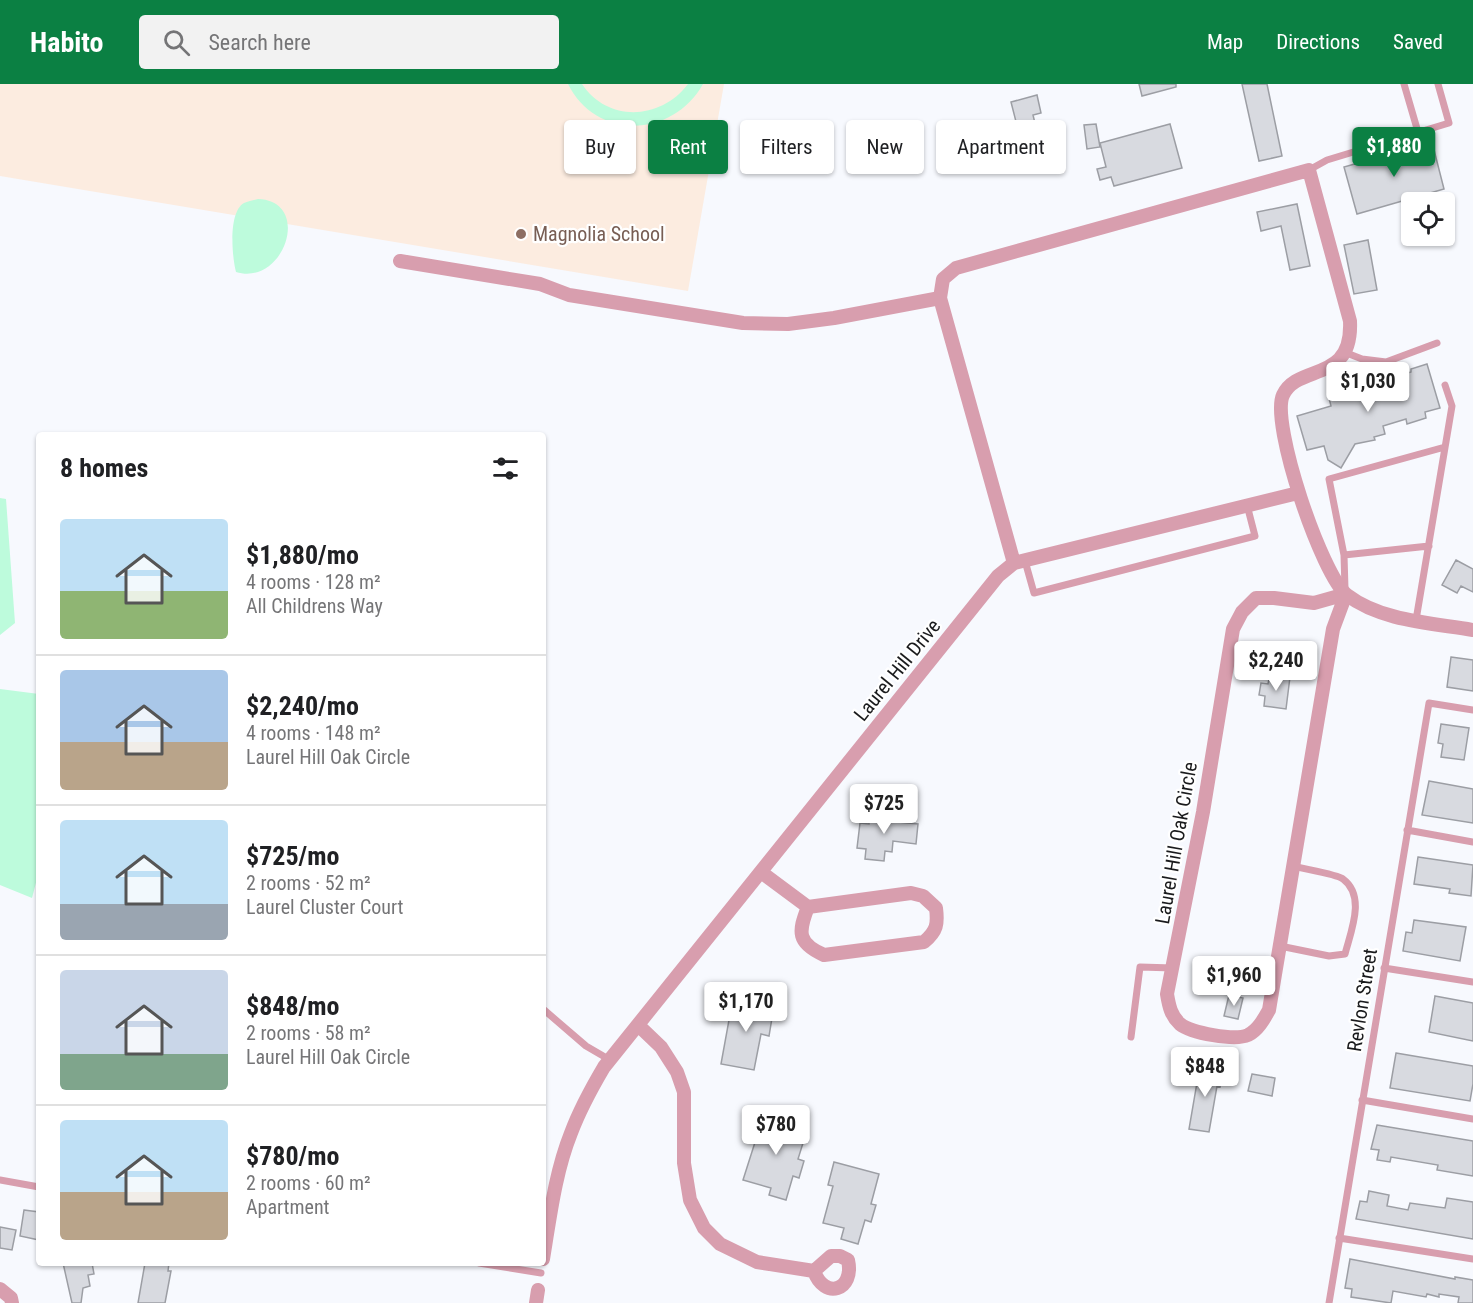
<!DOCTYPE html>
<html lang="en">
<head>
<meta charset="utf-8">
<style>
  body { margin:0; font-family:"Roboto Condensed",sans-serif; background:#f2f2f2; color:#202124; height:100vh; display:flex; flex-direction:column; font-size:22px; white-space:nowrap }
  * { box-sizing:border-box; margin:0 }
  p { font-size:20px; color:#757577 }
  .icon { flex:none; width:33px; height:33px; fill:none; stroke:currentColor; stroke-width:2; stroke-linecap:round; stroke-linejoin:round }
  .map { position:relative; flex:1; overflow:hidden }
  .details { position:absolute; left:36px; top:348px; width:510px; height:834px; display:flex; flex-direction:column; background:#fff; border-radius:6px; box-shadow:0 2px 4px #0004 }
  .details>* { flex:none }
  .top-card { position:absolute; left:564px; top:36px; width:570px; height:54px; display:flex; gap:12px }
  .buttons { position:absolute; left:1401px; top:108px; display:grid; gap:12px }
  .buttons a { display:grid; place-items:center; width:54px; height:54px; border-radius:6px; background:#fff; box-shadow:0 2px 4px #0004; font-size:30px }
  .price { position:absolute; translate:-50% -51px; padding:0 14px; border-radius:6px; background:#fff; color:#222; font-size:20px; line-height:39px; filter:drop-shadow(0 2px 3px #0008) }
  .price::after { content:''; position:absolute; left:50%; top:36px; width:18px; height:14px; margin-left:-9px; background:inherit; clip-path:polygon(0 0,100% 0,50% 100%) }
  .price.active { background:#0b8043; color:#fff }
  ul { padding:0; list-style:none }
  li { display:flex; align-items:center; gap:18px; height:150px; padding:0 24px }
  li+li { border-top:2px solid #e0e0e0 }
  li span { display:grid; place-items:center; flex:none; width:168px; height:120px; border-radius:6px; color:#555 }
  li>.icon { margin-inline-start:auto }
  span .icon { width:72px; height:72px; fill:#fffc; stroke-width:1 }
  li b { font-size:26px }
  h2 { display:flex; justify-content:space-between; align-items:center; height:72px; padding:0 24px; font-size:26px }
  .chip { padding:0 21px; border-radius:6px; background:#fff; box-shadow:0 2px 4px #0004; font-size:21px; line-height:54px }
  .chip.active { background:#0b8043; color:#fff }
  header { display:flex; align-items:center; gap:36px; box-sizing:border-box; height:84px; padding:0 30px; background:#0b8043; color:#fff }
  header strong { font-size:28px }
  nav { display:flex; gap:33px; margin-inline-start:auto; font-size:21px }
  .search { width:420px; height:54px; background:#f2f2f2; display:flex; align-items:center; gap:15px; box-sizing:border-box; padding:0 21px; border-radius:6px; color:#757577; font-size:22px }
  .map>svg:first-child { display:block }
</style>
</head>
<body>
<header>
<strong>Habito</strong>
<div class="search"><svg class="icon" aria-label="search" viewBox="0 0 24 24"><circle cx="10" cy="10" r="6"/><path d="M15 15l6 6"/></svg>Search here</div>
<nav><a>Map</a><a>Directions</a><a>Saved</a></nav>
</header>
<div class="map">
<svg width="1473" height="1219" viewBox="0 0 1473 1219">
  <rect width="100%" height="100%" fill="#f7f9fe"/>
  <path fill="#fcece0" d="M0 0H724L688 207 0 92Z"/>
  <path fill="#bdfbdc" d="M568 0H582C608 39 661 36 688 0H703C673 54 596 57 568 0Z
    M258 115C313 117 284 203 236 188 232 173 228 128 244 119 248 117 254 116 258 115Z
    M0 414 6 415 15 539 0 551Z
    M0 605 39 610V787L32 814 0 801Z"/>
  <path fill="#d8dae0" stroke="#9c9ea4" stroke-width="1.5" d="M1139 0H1176V3L1142 12Z
    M1242 0H1267L1282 72 1259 77Z
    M1037 11 1041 29 1033 31 1044 77 1027 81 1011 18Z
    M1096 40 1100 63 1087 65 1084 41Z
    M1170 40 1182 84 1114 102 1111 93 1100 96 1097 85 1106 83 1100 59Z
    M1432 58 1444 105 1357 130 1344 83Z
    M1297 120 1310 182 1290 186 1281 142 1261 147 1257 128Z
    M1368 156 1377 206 1354 210 1344 161Z
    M1427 280 1440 324 1425 328 1426 334 1407 340 1406 335 1383 342 1385 350 1374 353 1375 356 1355 360 1341 384 1328 376 1324 362 1307 366 1297 332 1331 322 1328 310 1364 299 1365 302 1411 288V285Z
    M1456 476 1473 485V508L1461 502 1457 509 1442 501Z
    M1451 573 1473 576V607L1447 603Z
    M1270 590 1290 593 1286 625 1264 622 1265 612 1259 611 1261 599 1268 600Z
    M1441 640 1469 644 1464 676 1441 673 1443 660 1438 659Z
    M1429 697 1473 705V739L1422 731Z
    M870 726 890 728 889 737 918 740 916 760 893 757 892 768 885 767 884 777 865 775 866 765 857 764 860 739 869 740Z
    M1418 773 1473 781 1471 812 1449 809 1450 805 1414 800Z
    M1414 836 1466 843 1460 877 1403 867 1406 848 1412 849Z
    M1229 911 1243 914 1238 935 1224 932Z
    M1435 912 1473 919V957L1429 948Z
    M733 914 774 922 769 952 761 950 754 986 721 980Z
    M1396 969 1473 982V1000L1470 1017 1390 1004Z
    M1200 981 1223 985 1220 1003 1217 1002 1209 1048 1189 1045Z
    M1252 990 1275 994 1272 1012 1248 1007Z
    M764 1030 808 1043 798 1075 804 1077 799 1094 793 1092 786 1116 769 1111 771 1104 743 1096Z
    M1377 1041 1473 1057V1092L1437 1086 1438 1081 1391 1073 1390 1078 1377 1076 1379 1066 1371 1065Z
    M834 1078 879 1090 871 1120 876 1121 871 1138 865 1136 858 1160 841 1155 844 1144 823 1139 833 1102 828 1101Z
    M1369 1107 1389 1111 1387 1122 1408 1126 1410 1119 1445 1124 1447 1114 1473 1118V1155L1356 1135 1360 1117 1367 1118Z
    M24 1126 39 1128V1156L20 1152Z
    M0 1143 16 1146 12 1166 0 1164Z
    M1350 1175 1455 1195V1193L1473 1196V1219H1458L1459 1213 1439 1210V1213L1427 1210 1426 1213 1393 1207 1391 1219 1351 1213 1352 1205 1345 1204Z
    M63 1179H92L94 1190 88 1191 90 1202 83 1204 81 1219H72Z
    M145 1179H169L168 1187H171L165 1219H138Z"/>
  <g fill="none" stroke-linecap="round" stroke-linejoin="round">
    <path stroke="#d89eae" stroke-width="7" d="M1404 0 1418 48
      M1309 86 1327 76 1449 39 1438 0
      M1344 268 1362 275 1386 278 1437 259
      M1344 471 1429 462
      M1025 477 1034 509 1255 452 1247 421
      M1345 505 1344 471 1329 395 1445 363
      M1416 536 1452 322 1445 301
      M1407 746 1473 758
      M1280 862 1329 872 1345 870C1351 847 1366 812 1343 795 1337 790 1303 785 1293 782
      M1384 884 1473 898
      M543 925 586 962 610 976
      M1131 953 1140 883 1173 884
      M1362 1016 1473 1035
      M0 1096 39 1103
      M1339 1154 1473 1175
      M479 1179 541 1189
      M1329 1219 1429 619 1473 626"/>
    <path stroke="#d89eae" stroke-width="14" d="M400 177 540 200 569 211 743 239 788 240 834 234 940 214
      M1014 479 940 214 943 195 956 184 1309 86 1350 237C1353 300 1298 279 1283 311 1270 339 1322 492 1347 511 1381 537 1432 539 1473 546
      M1346 510 1333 545 1269 926C1264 935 1258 946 1248 951 1235 957 1191 949 1180 940 1171 932 1169 922 1167 910L1203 728 1233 545 1242 528 1256 514H1274L1314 519Z
      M761 788 808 823
      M911 809 923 812 936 824C938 840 937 847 924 858L824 871C797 859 798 848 808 823Z
      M638 941 661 963 677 988 684 1008V1079L690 1116 704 1144 720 1160 757 1178 814 1187C824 1216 855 1207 848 1176L840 1172H831L814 1187
      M543 1175C550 1133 555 1089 571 1049 580 1025 591 1005 604 983L998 492 1014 479 1298 409
      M0 1205 11 1214 12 1219
      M536 1219 538 1206"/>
  </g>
  <circle fill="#8d6e63" stroke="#fff" stroke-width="2" cx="521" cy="150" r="6"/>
  <g text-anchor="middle" stroke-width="4.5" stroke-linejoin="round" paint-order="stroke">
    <g font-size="20" fill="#785e54" stroke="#fff" text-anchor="start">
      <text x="533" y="157">Magnolia School</text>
    </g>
    <g font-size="20" fill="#1a1b1d" stroke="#fff">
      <text transform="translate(897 586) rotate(-51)" y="7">Laurel Hill Drive</text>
      <text transform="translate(1176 759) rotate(-80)" y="7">Laurel Hill Oak Circle</text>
      <text transform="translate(1362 916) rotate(-81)" y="7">Revlon Street</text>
    </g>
  </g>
</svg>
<div class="buttons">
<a><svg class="icon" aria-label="locate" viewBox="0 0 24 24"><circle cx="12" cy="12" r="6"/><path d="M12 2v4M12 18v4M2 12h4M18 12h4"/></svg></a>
</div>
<b class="price active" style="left:1394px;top:94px">$1,880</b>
<b class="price" style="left:1368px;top:329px">$1,030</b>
<b class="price" style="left:1276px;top:608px">$2,240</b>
<b class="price" style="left:884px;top:751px">$725</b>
<b class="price" style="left:1234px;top:923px">$1,960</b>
<b class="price" style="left:746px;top:949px">$1,170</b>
<b class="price" style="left:1205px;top:1014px">$848</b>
<b class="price" style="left:776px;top:1072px">$780</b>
<div class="top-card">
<a class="chip">Buy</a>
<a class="chip active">Rent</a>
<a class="chip">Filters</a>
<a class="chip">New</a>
<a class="chip">Apartment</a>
</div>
<section class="details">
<h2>8 homes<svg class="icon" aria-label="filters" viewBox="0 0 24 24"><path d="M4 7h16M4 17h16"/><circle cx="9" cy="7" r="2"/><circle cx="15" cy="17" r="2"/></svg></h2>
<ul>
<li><span style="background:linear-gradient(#bfe0f5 60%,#8fb573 0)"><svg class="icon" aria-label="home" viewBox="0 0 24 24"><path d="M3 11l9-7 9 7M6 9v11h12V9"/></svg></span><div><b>$1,880/mo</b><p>4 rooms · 128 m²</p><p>All Childrens Way</p></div></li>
<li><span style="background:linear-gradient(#a9c7e8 60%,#b9a48a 0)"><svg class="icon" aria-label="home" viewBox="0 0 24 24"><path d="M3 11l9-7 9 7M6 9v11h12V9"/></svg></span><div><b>$2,240/mo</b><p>4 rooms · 148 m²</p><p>Laurel Hill Oak Circle</p></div></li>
<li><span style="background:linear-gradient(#bfe0f5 70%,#9aa5b1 0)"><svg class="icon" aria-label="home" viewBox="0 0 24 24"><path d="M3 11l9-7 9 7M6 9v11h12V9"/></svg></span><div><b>$725/mo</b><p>2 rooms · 52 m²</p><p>Laurel Cluster Court</p></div></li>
<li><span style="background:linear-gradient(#c9d6e8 70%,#7fa58c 0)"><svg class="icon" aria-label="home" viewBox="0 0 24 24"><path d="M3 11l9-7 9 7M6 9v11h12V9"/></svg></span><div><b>$848/mo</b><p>2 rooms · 58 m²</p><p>Laurel Hill Oak Circle</p></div></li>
<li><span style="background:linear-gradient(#bfe0f5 60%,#b9a48a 0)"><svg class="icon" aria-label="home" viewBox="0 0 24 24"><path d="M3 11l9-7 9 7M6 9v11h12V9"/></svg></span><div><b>$780/mo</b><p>2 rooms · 60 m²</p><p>Apartment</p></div></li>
</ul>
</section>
</div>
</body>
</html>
